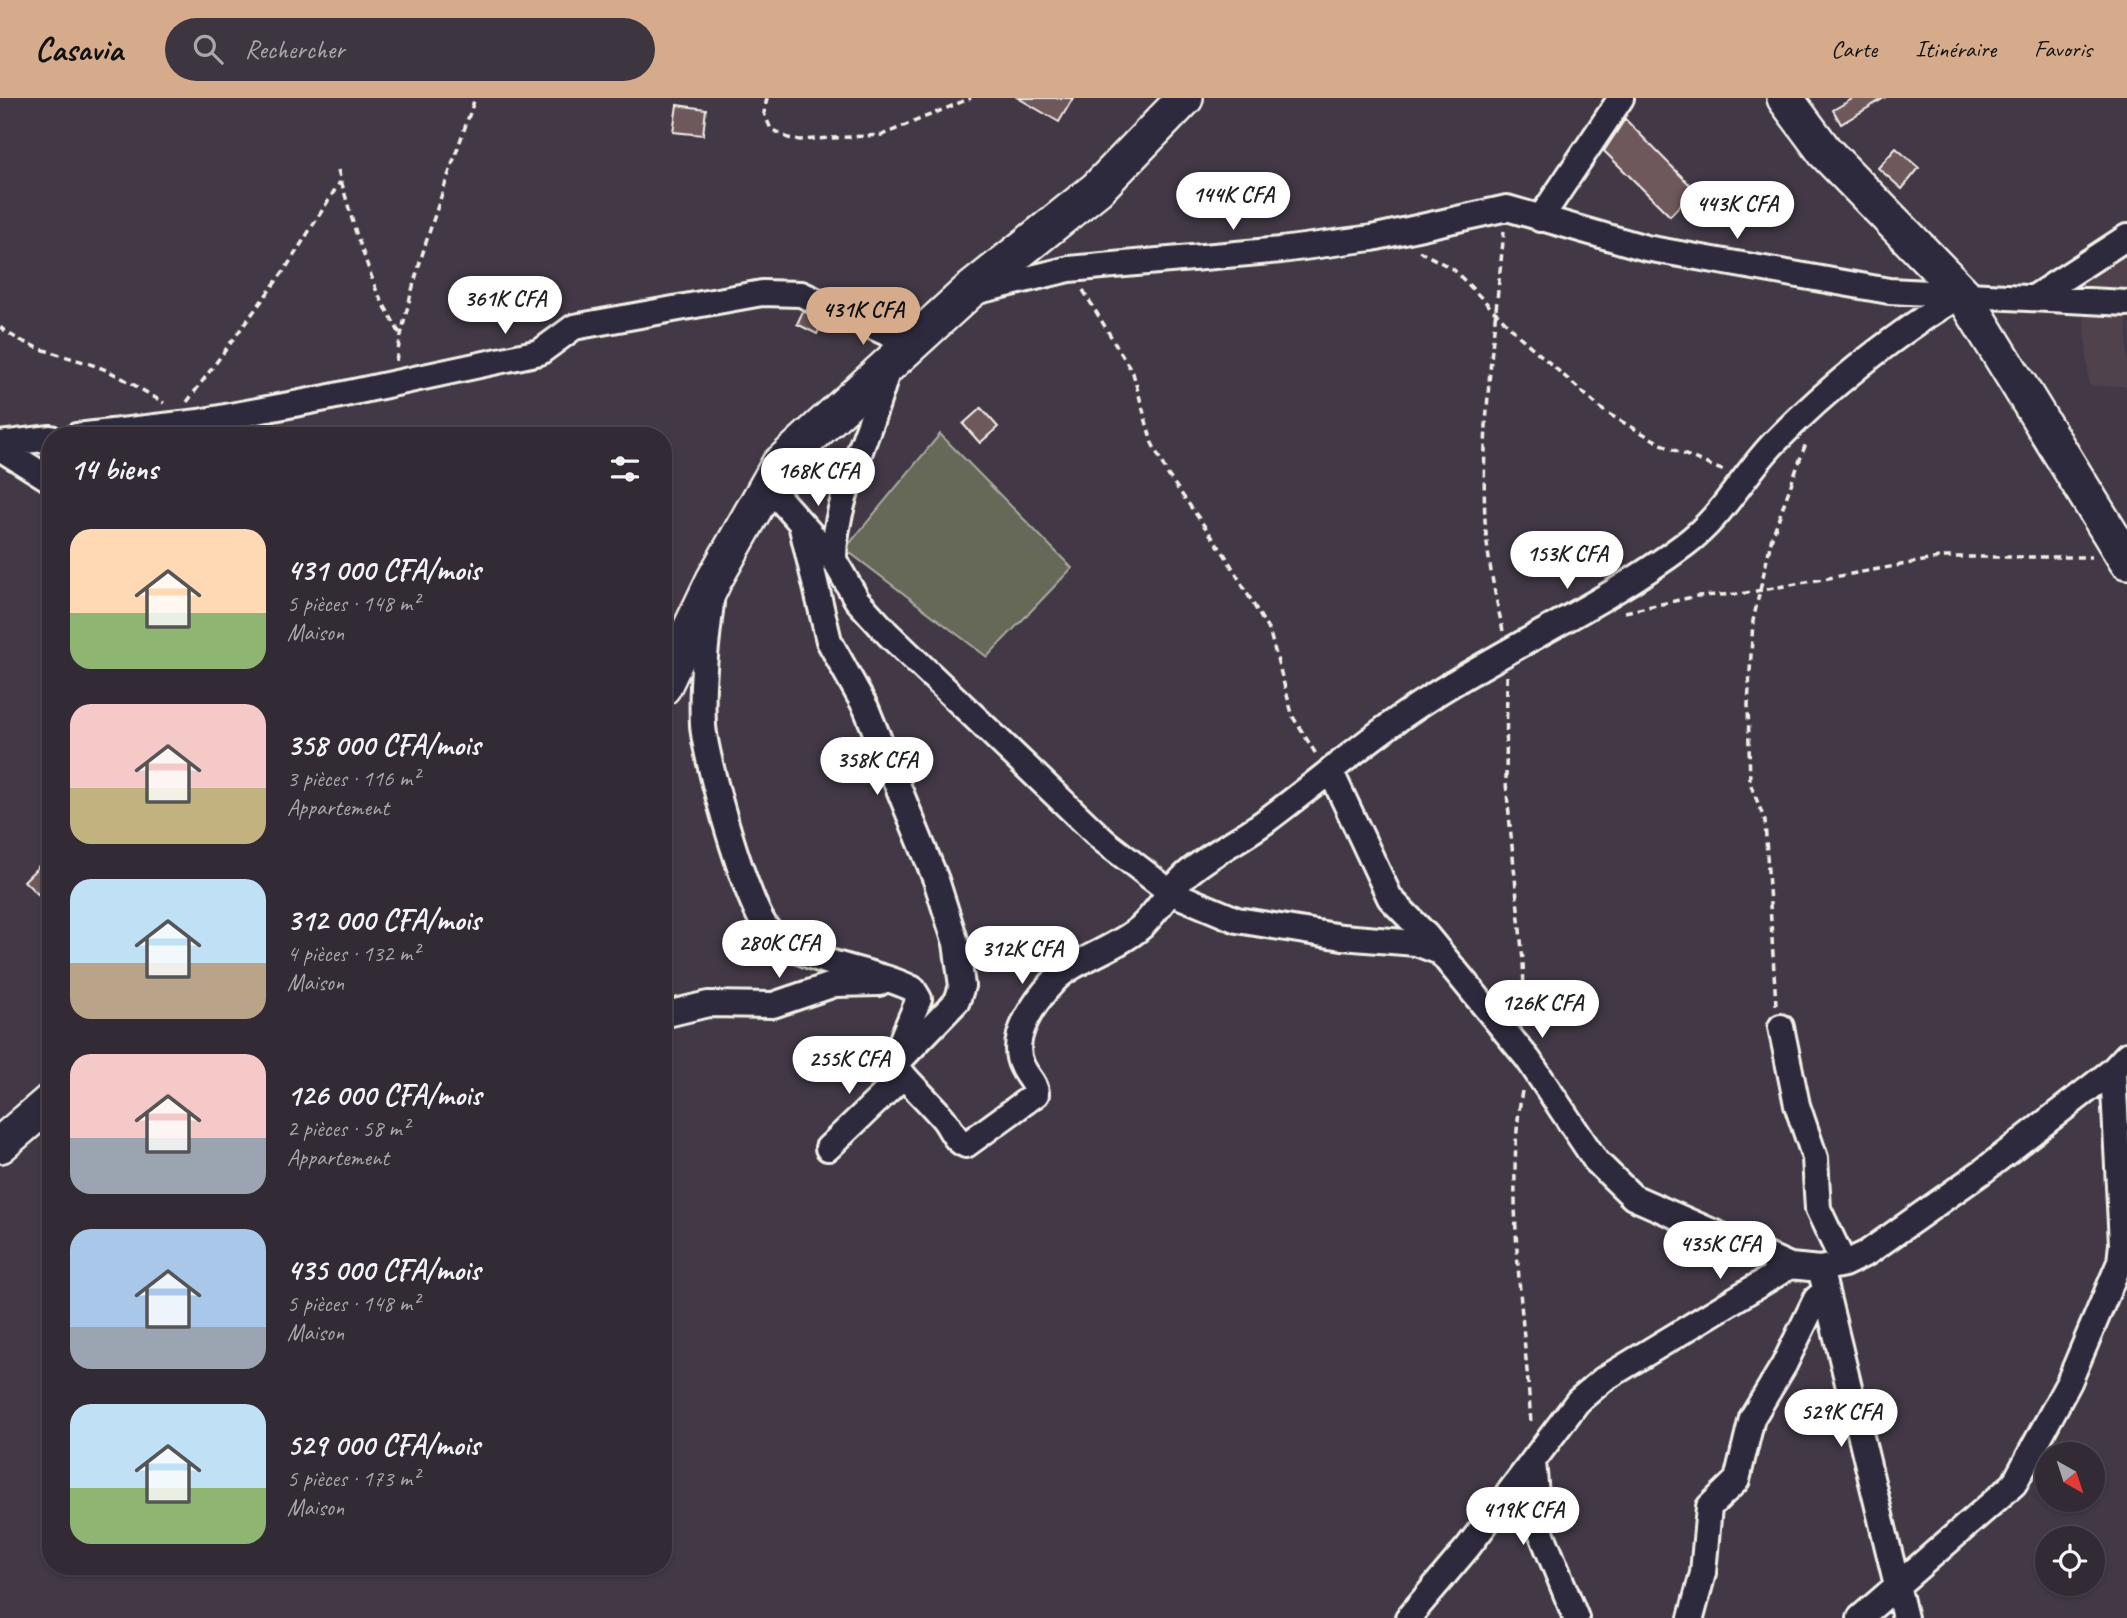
<!DOCTYPE html>
<html lang="fr">
<head>
<meta charset="utf-8">
<style>
  body { margin:0; font-family:Caveat,sans-serif; background:#3d3640; color:#f1f3f6; height:100vh; display:flex; flex-direction:column; font-size:26px; white-space:nowrap }
  * { box-sizing:border-box; margin:0 }
  p { font-size:23px; color:#a8a7ac }
  .icon { flex:none; width:38px; height:38px; fill:none; stroke:currentColor; stroke-width:2; stroke-linecap:round; stroke-linejoin:round }
  .map { position:relative; flex:1; overflow:hidden }
  .sheet { position:absolute; left:42px; top:329px; width:630px; height:1148px; display:flex; flex-direction:column; background:#322a34; border-radius:28px; box-shadow:0 2px 5px #0004,0 0 0 2px #4d464f }
  .sheet>* { flex:none }
  .needle { width:46px; rotate:141deg }
  .buttons { position:absolute; left:2035px; top:1344px; display:grid; gap:14px }
  .buttons a { display:grid; place-items:center; width:70px; height:70px; border-radius:50%; background:#322a34; box-shadow:0 2px 5px #0004,0 0 0 2px #4d464f; font-size:35px }
  .price { position:absolute; translate:-50% -60px; padding:0 16px; border-radius:24px; background:#fff; color:#222; font-size:23px; line-height:46px; filter:drop-shadow(0 2px 4px #0008) }
  .price::after { content:''; position:absolute; left:50%; top:42px; width:21px; height:16px; margin-left:-10px; background:inherit; clip-path:polygon(0 0,100% 0,50% 100%) }
  .price.current { background:#d6ab8b; color:#111 }
  ul { padding:0; list-style:none }
  li { display:flex; align-items:center; gap:21px; height:175px; padding:0 28px }
  li span { display:grid; place-items:center; flex:none; width:196px; height:140px; border-radius:21px; color:#555 }
  li>.icon { margin-inline-start:auto }
  span .icon { width:84px; height:84px; fill:#fffc; stroke-width:1 }
  li b { font-size:30px }
  h2 { display:flex; justify-content:space-between; align-items:center; height:84px; padding:0 28px; font-size:30px }
  header { display:flex; align-items:center; gap:42px; box-sizing:border-box; height:98px; padding:0 35px; background:#d6ab8b; color:#111 }
  header strong { font-size:33px }
  nav { display:flex; gap:38px; margin-inline-start:auto; font-size:24px }
  .search { width:490px; height:63px; background:#3d3640; display:flex; align-items:center; gap:18px; box-sizing:border-box; padding:0 24px; border-radius:38px; color:#a8a7ac; font-size:26px }
  .map>svg:first-child { display:block }
</style>
</head>
<body>
<header>
<strong>Casavia</strong>
<div class="search"><svg class="icon" aria-label="search" viewBox="0 0 24 24"><circle cx="10" cy="10" r="6"/><path d="M15 15l6 6"/></svg>Rechercher</div>
<nav><a>Carte</a><a>Itinéraire</a><a>Favoris</a></nav>
</header>
<div class="map">
<svg width="2127" height="1520" viewBox="0 0 2127 1520">
  <rect width="100%" height="100%" fill="#423846"/>
  <filter id="ink" filterUnits="userSpaceOnUse"><feTurbulence type="fractalNoise" baseFrequency=".0143" numOctaves="2"/><feDisplacementMap in="SourceGraphic" scale="14" xChannelSelector="R" yChannelSelector="G"/><feConvolveMatrix kernelMatrix="1 2 1 2 8 2 1 2 1" color-interpolation-filters="sRGB"/></filter>
  <g filter="url(#ink)">
    <path fill="#4f424d" d="M2127 129V288H2089L2079 156Z"/>
    <path fill="#666859" stroke="#adaca0" stroke-width="2" d="M940 336 1072 470 987 559 845 451Z"/>
    <path fill="#6e595c" stroke="#f4f1e8" stroke-width="2" d="M1018 0H1073L1059 24Z
      M1854 0H1884L1841 26 1833 12Z
      M677 7 706 11 703 37 673 34Z
      M1625 21 1695 92 1670 118 1604 53Z
      M1896 50 1919 70 1902 91 1878 70Z
      M803 213 824 223 817 236 797 226Z
      M981 310 998 329 980 345 963 326Z
      M51 756V793L43 801 24 783Z"/>
    <g fill="none" stroke-linecap="round" stroke-linejoin="round">
      <defs>
        <path id="street" d="M1540 121 1621 0
          M978 193 1069 171 1281 152 1372 140 1507 110 1646 150 1889 193 2127 205
          M2035 199 2127 139
          M77 338 199 324 326 300 540 254 574 229 762 195 801 196 909 245
          M0 346 51 340
          M0 350 51 382
          M768 388 834 462 857 502 888 536 1104 743 1170 794 1237 822 1342 839 1416 845 1440 854
          M802 430 829 543 866 610 936 782 956 845 962 888 957 903 897 965
          M834 462C833 401 875 328 889 265
          M711 505C706 545 701 586 703 627 705 660 748 814 770 834 807 868 869 869 913 891L919 901C885 981 890 959 942 1019 951 1029 953 1042 966 1047L1036 996C1036 985 1026 978 1022 968 1008 940 1035 903 1054 883 1072 863 1116 851 1141 829 1158 813 1169 792 1187 776 1211 755 1242 741 1267 722 1321 682 1374 635 1431 599 1514 546 1605 506 1684 447 1722 419 1741 380 1772 347 1824 293 1899 232 1963 196
          M1331 674 1390 800 1426 837 1528 961 1596 1063 1633 1099 1790 1168
          M663 917 708 906 773 907 835 886 879 885
          M1781 929 1797 1007 1815 1060 1818 1111 1844 1166
          M828 1050 902 979
          M1822 1178 1905 1520
          M1533 1364 1539 1429 1576 1520
          M1408 1520 1468 1449 1578 1303 1604 1281 1790 1168 1820 1171 1844 1166 1867 1155 1983 1073 2113 972 2127 957
          M1691 1520 1703 1475 1709 1409 1737 1382 1752 1320 1784 1267 1816 1201 1825 1193
          M1860 1520 2014 1386 2069 1284 2120 1164 2122 1146 2113 972"/>
        <path id="secondary" d="M1785 0 1825 54 1963 196 2127 463
          M663 589 714 482 779 367 967 195 1097 91 1185 0
          M0 1047 51 1003"/>
      </defs>
      <use href="#street" stroke="#f4f1e8" stroke-width="30"/>
      <use href="#secondary" stroke="#f4f1e8" stroke-width="40"/>
      <path stroke="#f4f1e8" stroke-width="3.5" stroke-dasharray="7 5" stroke-linecap="butt" d="M767 0 764 15 771 31 788 40 800 42 882 37 971 0
        M338 72 356 135 377 194 400 236
        M1419 153 1453 171 1519 238 1605 314 1667 349 1724 373
        M1083 192 1133 275 1152 345 1168 377 1225 457 1270 535 1293 619 1316 656
        M0 229C30 254 71 257 106 272 126 281 145 294 164 305
        M396 263C412 173 446 86 475 0
        M187 304 286 170 340 84
        M1625 514 1697 498 1740 496 1945 459H2091
        M1503 533C1495 496 1487 459 1485 422 1481 326 1495 228 1504 133
        M1507 578 1506 685 1523 863 1525 923
        M1776 907 1765 723 1750 685 1748 607 1753 523 1772 439 1806 345
        M1522 993C1504 1097 1525 1222 1531 1327"/>
      <use href="#street" stroke="#2f2a3d" stroke-width="24"/>
      <use href="#secondary" stroke="#2f2a3d" stroke-width="35"/>
    </g>
  </g>
</svg>
<div class="buttons">
<a><svg class="needle" viewBox="-14 -14 28 28"><path d="M0-13l5 13h-10z" fill="#e53935"/><path d="M0 13l5-13h-10z" fill="#a8a7ac"/></svg></a>
<a><svg class="icon" aria-label="locate" viewBox="0 0 24 24"><circle cx="12" cy="12" r="6"/><path d="M12 2v4M12 18v4M2 12h4M18 12h4"/></svg></a>
</div>
<b class="price" style="left:1233px;top:134px">144K CFA</b>
<b class="price" style="left:1737px;top:143px">443K CFA</b>
<b class="price" style="left:505px;top:238px">361K CFA</b>
<b class="price current" style="left:863px;top:249px">431K CFA</b>
<b class="price" style="left:818px;top:410px">168K CFA</b>
<b class="price" style="left:1567px;top:493px">153K CFA</b>
<b class="price" style="left:877px;top:699px">358K CFA</b>
<b class="price" style="left:779px;top:882px">280K CFA</b>
<b class="price" style="left:1022px;top:888px">312K CFA</b>
<b class="price" style="left:1542px;top:942px">126K CFA</b>
<b class="price" style="left:849px;top:998px">255K CFA</b>
<b class="price" style="left:1720px;top:1183px">435K CFA</b>
<b class="price" style="left:1841px;top:1351px">529K CFA</b>
<b class="price" style="left:1523px;top:1449px">419K CFA</b>
<section class="sheet">
<h2>14 biens<svg class="icon" aria-label="filters" viewBox="0 0 24 24"><path d="M4 7h16M4 17h16"/><circle cx="9" cy="7" r="2"/><circle cx="15" cy="17" r="2"/></svg></h2>
<ul>
<li><span style="background:linear-gradient(#ffd9b3 60%,#8fb573 0)"><svg class="icon" aria-label="home" viewBox="0 0 24 24"><path d="M3 11l9-7 9 7M6 9v11h12V9"/></svg></span><div><b>431 000 CFA/mois</b><p>5 pièces · 148 m²</p><p>Maison</p></div></li>
<li><span style="background:linear-gradient(#f6c9c9 60%,#c2b280 0)"><svg class="icon" aria-label="home" viewBox="0 0 24 24"><path d="M3 11l9-7 9 7M6 9v11h12V9"/></svg></span><div><b>358 000 CFA/mois</b><p>3 pièces · 116 m²</p><p>Appartement</p></div></li>
<li><span style="background:linear-gradient(#bfe0f5 60%,#b9a48a 0)"><svg class="icon" aria-label="home" viewBox="0 0 24 24"><path d="M3 11l9-7 9 7M6 9v11h12V9"/></svg></span><div><b>312 000 CFA/mois</b><p>4 pièces · 132 m²</p><p>Maison</p></div></li>
<li><span style="background:linear-gradient(#f6c9c9 60%,#9aa5b1 0)"><svg class="icon" aria-label="home" viewBox="0 0 24 24"><path d="M3 11l9-7 9 7M6 9v11h12V9"/></svg></span><div><b>126 000 CFA/mois</b><p>2 pièces · 58 m²</p><p>Appartement</p></div></li>
<li><span style="background:linear-gradient(#a9c7e8 70%,#9aa5b1 0)"><svg class="icon" aria-label="home" viewBox="0 0 24 24"><path d="M3 11l9-7 9 7M6 9v11h12V9"/></svg></span><div><b>435 000 CFA/mois</b><p>5 pièces · 148 m²</p><p>Maison</p></div></li>
<li><span style="background:linear-gradient(#bfe0f5 60%,#8fb573 0)"><svg class="icon" aria-label="home" viewBox="0 0 24 24"><path d="M3 11l9-7 9 7M6 9v11h12V9"/></svg></span><div><b>529 000 CFA/mois</b><p>5 pièces · 173 m²</p><p>Maison</p></div></li>
</ul>
</section>
</div>
</body>
</html>
